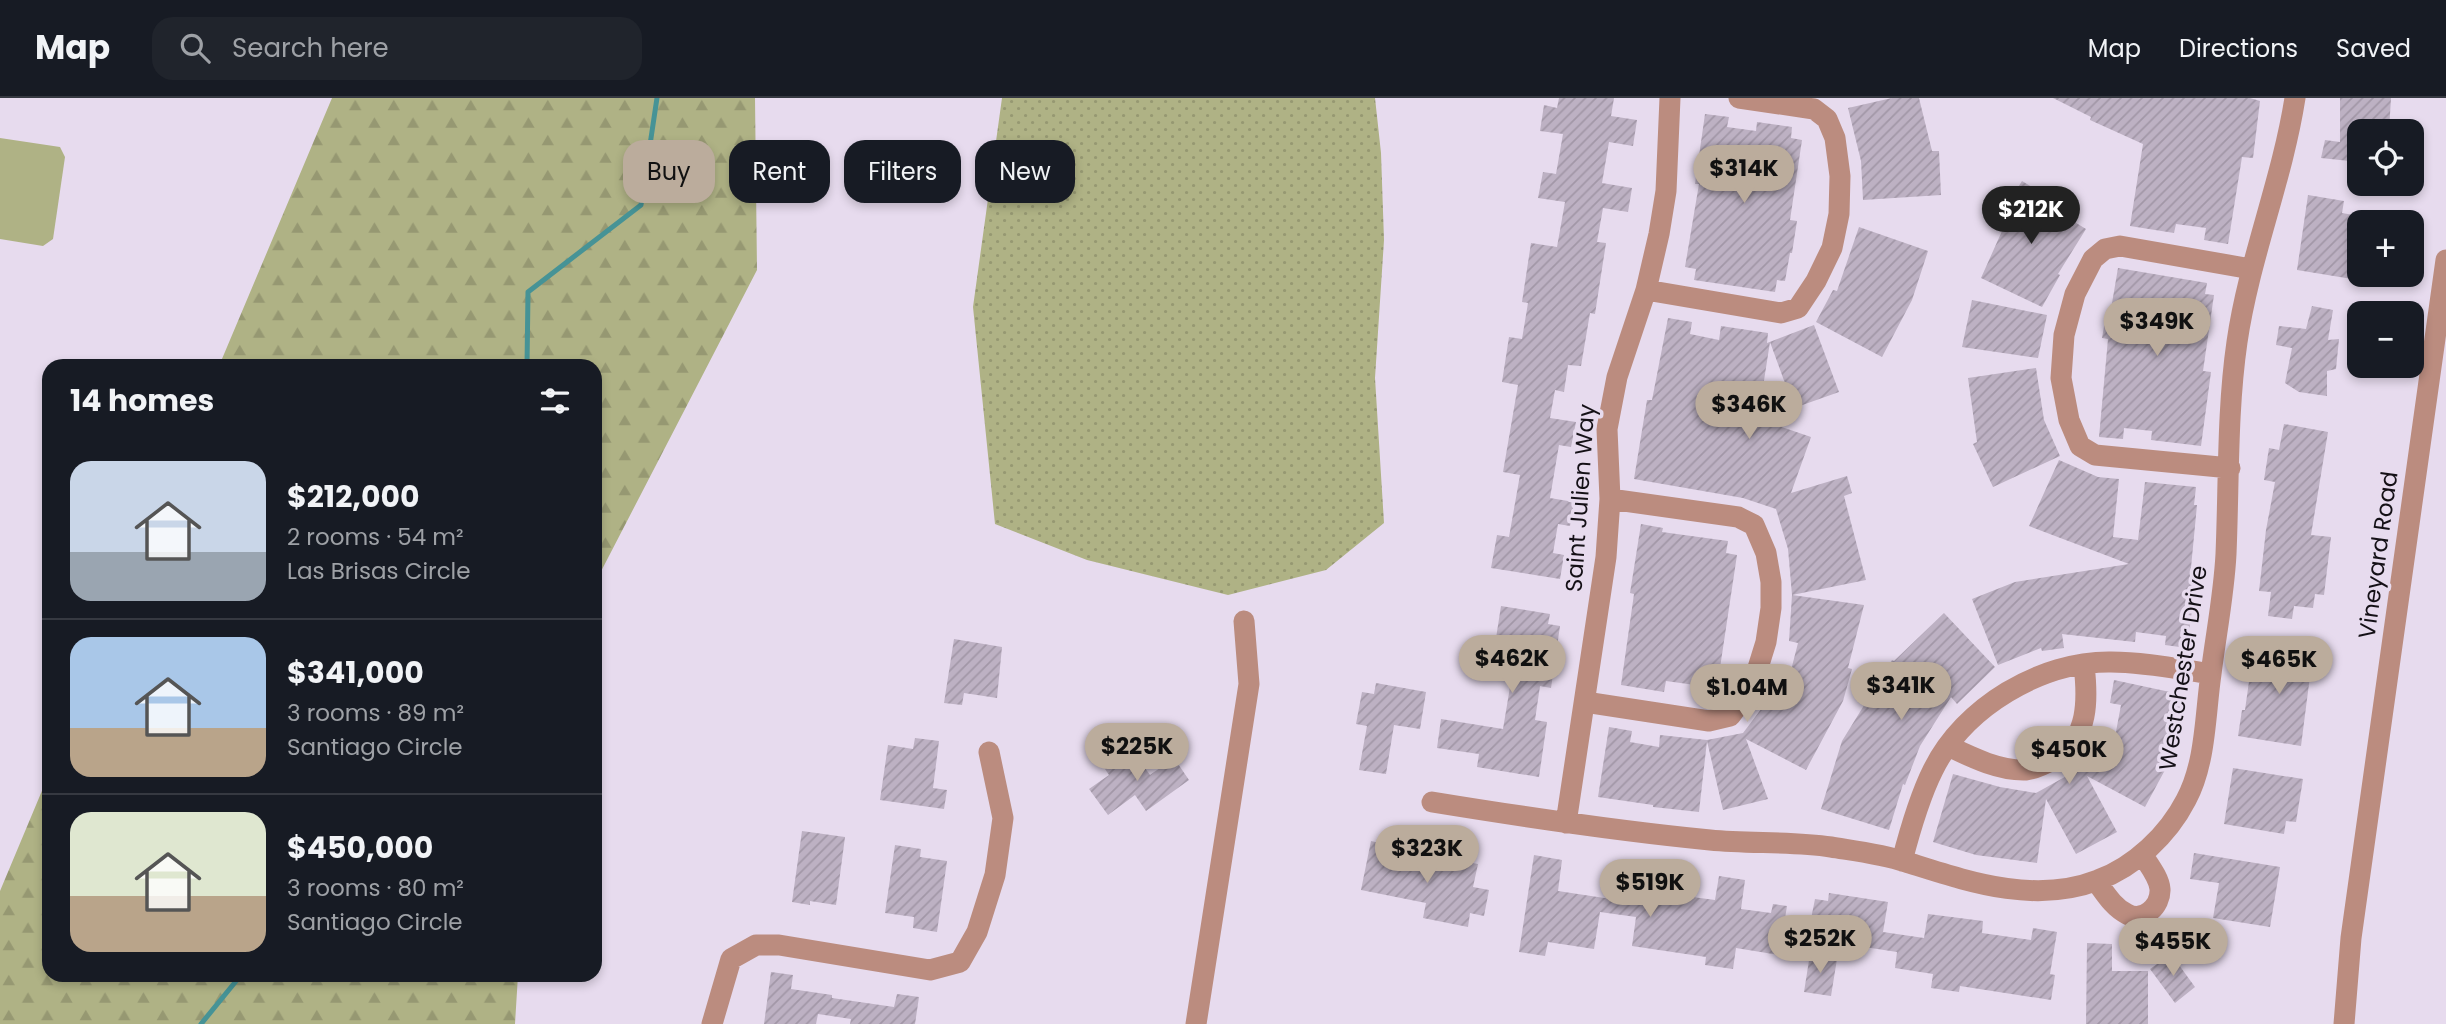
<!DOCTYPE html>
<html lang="en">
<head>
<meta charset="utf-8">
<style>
  body { margin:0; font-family:Poppins,sans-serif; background:#20242c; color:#f1f3f6; height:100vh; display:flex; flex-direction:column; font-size:26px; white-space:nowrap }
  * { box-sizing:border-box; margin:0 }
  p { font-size:23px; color:#9ea1a6 }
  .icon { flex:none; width:38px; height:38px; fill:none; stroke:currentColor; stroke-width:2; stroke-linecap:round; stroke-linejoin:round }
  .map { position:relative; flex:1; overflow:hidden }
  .panel { position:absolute; left:42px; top:261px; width:560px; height:623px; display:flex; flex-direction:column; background:#171b24; border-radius:21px; box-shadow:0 4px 10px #0003 }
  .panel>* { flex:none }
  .top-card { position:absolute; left:623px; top:42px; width:665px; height:63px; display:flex; gap:14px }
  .tools { position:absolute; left:2347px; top:21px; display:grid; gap:14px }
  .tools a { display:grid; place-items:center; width:77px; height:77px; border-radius:14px; background:#171b24; box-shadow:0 4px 10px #0003; font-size:35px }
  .price { position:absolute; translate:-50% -60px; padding:0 16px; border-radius:24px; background:#bbac9c; color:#111; font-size:23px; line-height:46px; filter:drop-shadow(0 2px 4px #0008) }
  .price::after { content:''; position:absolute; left:50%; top:42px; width:21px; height:16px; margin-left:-10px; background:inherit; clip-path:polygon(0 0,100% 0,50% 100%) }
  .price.current { background:#222; color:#fff }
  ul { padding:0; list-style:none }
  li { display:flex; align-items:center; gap:21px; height:175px; padding:0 28px }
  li+li { border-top:2px solid #363941 }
  li span { display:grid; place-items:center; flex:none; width:196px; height:140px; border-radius:21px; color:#555 }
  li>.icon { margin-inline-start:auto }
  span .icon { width:84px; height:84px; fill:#fffc; stroke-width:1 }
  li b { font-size:30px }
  h2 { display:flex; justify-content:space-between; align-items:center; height:84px; padding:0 28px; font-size:30px }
  .pill { padding:0 24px; border-radius:21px; background:#171b24; box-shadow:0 4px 10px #0003; font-size:24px; line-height:63px }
  .pill.current { background:#bbac9c; color:#111 }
  header { display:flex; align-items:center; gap:42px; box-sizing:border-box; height:98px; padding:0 35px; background:#171b24; border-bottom:2px solid #363941 }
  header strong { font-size:33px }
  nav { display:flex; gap:38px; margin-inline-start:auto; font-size:24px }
  .search { width:490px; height:63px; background:#20242c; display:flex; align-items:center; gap:18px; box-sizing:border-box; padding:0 24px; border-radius:21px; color:#9ea1a6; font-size:26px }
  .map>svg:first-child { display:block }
</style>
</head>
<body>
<header>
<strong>Map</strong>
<div class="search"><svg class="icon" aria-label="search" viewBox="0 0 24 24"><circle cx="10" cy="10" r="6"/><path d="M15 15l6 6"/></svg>Search here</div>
<nav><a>Map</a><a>Directions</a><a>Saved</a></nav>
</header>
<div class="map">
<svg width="2446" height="926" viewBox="0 0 2446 926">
  <defs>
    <pattern id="grass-dots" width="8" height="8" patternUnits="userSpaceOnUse" patternTransform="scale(1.75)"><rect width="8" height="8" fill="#afb285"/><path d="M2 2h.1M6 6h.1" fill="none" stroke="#969872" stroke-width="1.8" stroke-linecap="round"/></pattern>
    <pattern id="forest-firs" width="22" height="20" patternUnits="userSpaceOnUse" patternTransform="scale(1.75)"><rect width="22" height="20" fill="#afb285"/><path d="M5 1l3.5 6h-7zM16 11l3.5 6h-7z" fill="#969872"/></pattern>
    <pattern id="building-hatch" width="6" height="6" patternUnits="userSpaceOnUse" patternTransform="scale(1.75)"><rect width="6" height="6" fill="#bdb1c3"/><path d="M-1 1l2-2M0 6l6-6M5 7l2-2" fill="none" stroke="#a297a7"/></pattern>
  </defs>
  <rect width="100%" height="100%" fill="#e7dbee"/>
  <path fill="url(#grass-dots)" d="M1002 0H1375L1381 55 1384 142 1375 280 1384 425 1326 472 1228 497 1087 462 995 426 973 209Z"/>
  <path fill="url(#forest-firs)" d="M332 0H755L757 172 595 485V268H219Z
    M49 676V877H518L515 926H0V793Z"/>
  <path fill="#afb285" d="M0 40 60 49 65 59 53 141 43 148 0 141Z"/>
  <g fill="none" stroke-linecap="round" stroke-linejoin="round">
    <path stroke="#469396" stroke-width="5" d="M527 268 528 194 641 107 657 0
      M201 926 241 877"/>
  </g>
  <path fill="url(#building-hatch)" d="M1559 0H1614L1611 18 1637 22 1633 48 1609 44 1602 85 1632 90 1628 114 1603 110 1597 144 1606 145 1595 216 1590 215 1581 268 1568 267 1564 294 1555 292 1550 320 1576 324 1571 349 1559 347 1550 400 1574 404 1570 428 1558 426 1553 455 1564 457 1560 481 1491 470 1497 437 1509 439 1520 377 1503 374 1518 287 1502 284 1509 239 1522 241 1528 205 1522 204 1531 145 1557 149 1565 104 1538 100 1543 74 1556 76 1563 36 1540 33 1544 7 1557 10Z
    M1892 0H1919L1932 53H1939L1941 97 1863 102 1861 63 1848 10Z
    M2053 0H2250L2260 3 2253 60 2242 59 2228 146 2204 142 2206 130 2176 126 2174 135 2130 128 2143 46 2090 22 2091 19Z
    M2340 0H2391L2389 33H2359V64L2321 60 2325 42 2340 44Z
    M1705 16 1729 19 1727 29 1756 33 1757 24 1792 29 1791 40 1802 42 1790 122 1797 123 1792 155H1790L1785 183 1777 182 1775 194 1694 182 1696 171 1685 169 1699 86H1695Z
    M2022 83 2055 103 2050 109 2086 131 2058 176 2060 177 2042 209 1981 180 2002 133 1994 128Z
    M2308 97 2344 103 2342 115 2359 118V165L2354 164 2352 181 2297 172Z
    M1859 129 1928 153 1912 202 1882 259 1816 224 1833 192 1837 193Z
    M2118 170 2207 185 2205 196 2214 197 2203 273 2211 274 2201 348 2151 342 2152 333 2124 330 2123 341 2099 339 2108 241 2102 240 2107 211H2111Z
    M1972 202 2047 217 2038 260 1962 249Z
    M2312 208 2333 212 2328 242 2339 241 2336 271 2327 273V298L2299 294 2285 285 2292 250 2276 247 2279 228 2306 231Z
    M1668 220 1692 224 1690 236 1719 242 1721 228 1768 235 1767 245 1814 227 1839 294 1794 310 1770 244 1758 321 1811 339 1791 395 1847 378 1852 395 1844 398 1866 482 1792 497 1788 451 1776 411 1743 400 1634 381 1647 302H1652Z
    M2036 270 2044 322 2060 358 1993 389 1973 346 1977 344 1968 280Z
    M2284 326 2328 334 2311 437 2331 439 2324 497 2315 496 2313 510 2294 508 2292 521 2268 518 2271 494 2259 493 2266 432 2275 384 2264 382 2269 350 2279 352Z
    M2059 362 2098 379 2119 381 2113 439 2138 442 2145 384 2196 389 2194 407H2197L2190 480 2196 481 2187 550 2165 547 2166 538 2136 534 2135 544 2062 536 2064 550 2042 553 2041 550 1998 567 1972 501 2015 484 2129 466 2029 428Z
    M1641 426 1663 430 1662 434 1728 443 1726 455 1737 457 1715 603 1693 599 1695 587 1666 583 1664 594 1621 587 1634 496 1630 495Z
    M1792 497 1864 507 1848 570 1852 571 1843 603 1806 672 1746 641 1768 701 1723 712 1707 643 1699 714 1653 709V707L1598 699 1609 629 1632 633 1630 644 1659 649 1660 637 1707 642 1743 635 1771 598 1777 577 1789 580 1798 545 1789 543Z
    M1501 508 1550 516 1548 526 1560 528 1551 590 1540 588 1535 622 1547 624 1539 679 1477 669 1479 656 1437 650 1441 621 1503 631 1511 583 1472 577 1477 550 1494 553Z
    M1944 515 1995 569 1957 606 1951 599 1920 648 1905 687 1903 686 1889 732 1821 711 1842 643 1892 562 1894 563Z
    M954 541 1002 549 997 600 964 595 962 607 944 605Z
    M2283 542 2314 547 2301 648 2238 638 2242 612H2245L2252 562 2279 566Z
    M2114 582 2184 597 2172 659 2145 709 2087 678 2117 734 2076 756 2046 701 2037 765 1976 757 1933 744 1953 676 2000 689 2036 695 2081 670 2102 632 2115 639 2121 607 2110 605Z
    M1376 585 1426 594 1420 631 1394 627 1386 676 1359 672 1367 628 1356 626 1362 594 1374 596Z
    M915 640 939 643 933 690 947 692 944 711 880 702 888 647 913 651Z
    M1132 652 1150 677 1174 660 1189 682 1146 713 1135 697 1108 717 1089 691 1109 677 1105 671Z
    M2233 670 2303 681 2296 724 2286 723 2284 736 2224 726Z
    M802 733 845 739 836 807 810 803V807L792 804Z
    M1371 743 1394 748 1392 760 1443 770 1445 760 1478 766 1473 789 1489 792 1484 818 1470 815 1468 829 1423 820 1426 805 1361 792Z
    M895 747 921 751 920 759 947 763 937 834 913 830 914 819 885 815Z
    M2194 755 2280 769 2270 829 2213 820 2219 785 2190 781Z
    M1534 757 1562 762 1558 793 1624 803 1626 790 1715 802 1719 778 1745 782 1741 811 1771 815 1773 806 1787 808 1779 857 1736 850 1733 871 1705 867 1706 859 1632 848 1636 819 1600 814 1594 851 1548 844 1545 858 1519 854Z
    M1829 795 1888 804 1883 834 1924 840 1928 816 1983 823 1982 835 2031 842 2033 830 2057 834 2050 876 2055 877 2051 902 1960 888 1959 894 1931 890 1933 876 1895 870 1897 854 1832 844 1835 824 1811 821 1815 801 1828 803Z
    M2087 845 2112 846V873H2148V926H2086Z
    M1810 856 1837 861 1831 898 1804 894Z
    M2171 856 2195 889 2175 905 2150 871Z
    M771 874 793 877 791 891 832 897V900L894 909 897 896 919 899 915 926H850L851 921 818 916 816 926H764Z"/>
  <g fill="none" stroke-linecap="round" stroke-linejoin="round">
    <path stroke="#bb8c7f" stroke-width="21" d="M1646 192 1781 215 1798 210 1816 183 1832 150 1839 116 1840 78 1835 40 1827 21 1814 11 1739 0
      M2230 370 2095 357 2080 348 2069 322 2061 280 2064 237 2075 196 2093 161 2105 151 2120 148 2251 171
      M1585 604 1709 623 1730 618 1743 601 1757 573 1766 544 1771 510V484L1766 455 1754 427 1738 419 1610 401
      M1948 648C1971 659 1999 673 2026 672 2036 671 2047 665 2056 660 2089 640 2088 601 2084 567
      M1432 704C1524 719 1617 733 1710 742 1750 746 1791 743 1831 749 1856 753 1882 756 1906 764 1967 783 2034 807 2098 782 2134 769 2168 737 2186 702 2206 665 2205 617 2211 576 2216 536 2224 496 2226 456 2229 385 2227 313 2237 244 2249 161 2282 83 2295 0
      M1566 725 1606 459 1610 401 1607 331 1617 279 1646 192 1659 136 1666 93 1670 0
      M1902 763C1910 732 1919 700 1933 672 1964 609 2041 563 2111 564 2144 564 2178 571 2211 576
      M2096 783C2105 795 2113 809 2127 816 2143 825 2161 808 2160 791 2159 779 2148 766 2142 756
      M712 926 731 861 756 847H779L930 872 960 864 977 834 995 777 1003 720 989 654
      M1196 926 1249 586 1244 523
      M2344 926 2351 840 2446 162"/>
  </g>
  <g text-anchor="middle" stroke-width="7" stroke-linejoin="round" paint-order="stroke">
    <g font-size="23" fill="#141016" stroke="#e7dbee">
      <text transform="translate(1580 400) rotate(-86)" y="8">Saint Julien Way</text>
      <text transform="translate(2378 457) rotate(-82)" y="8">Vineyard Road</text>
      <text transform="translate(2183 570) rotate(-81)" y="8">Westchester Drive</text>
    </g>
  </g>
</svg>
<div class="tools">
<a><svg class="icon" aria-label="locate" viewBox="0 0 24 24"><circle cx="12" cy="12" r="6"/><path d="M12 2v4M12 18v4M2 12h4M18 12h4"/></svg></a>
<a>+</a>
<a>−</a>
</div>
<b class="price" style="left:1744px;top:107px">$314K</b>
<b class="price current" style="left:2031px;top:148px">$212K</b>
<b class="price" style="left:2157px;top:260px">$349K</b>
<b class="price" style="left:1749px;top:343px">$346K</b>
<b class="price" style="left:1512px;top:597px">$462K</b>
<b class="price" style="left:2279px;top:598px">$465K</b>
<b class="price" style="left:1901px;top:624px">$341K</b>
<b class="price" style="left:1747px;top:626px">$1.04M</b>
<b class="price" style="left:1137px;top:685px">$225K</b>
<b class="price" style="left:2069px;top:688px">$450K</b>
<b class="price" style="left:1427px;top:787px">$323K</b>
<b class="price" style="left:1650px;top:821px">$519K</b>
<b class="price" style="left:1820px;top:877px">$252K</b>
<b class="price" style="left:2173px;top:880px">$455K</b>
<div class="top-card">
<a class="pill current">Buy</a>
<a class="pill">Rent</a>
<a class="pill">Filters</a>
<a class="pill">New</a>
</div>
<section class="panel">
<h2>14 homes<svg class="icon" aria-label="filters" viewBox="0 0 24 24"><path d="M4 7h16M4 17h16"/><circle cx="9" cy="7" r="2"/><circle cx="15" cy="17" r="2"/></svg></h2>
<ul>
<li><span style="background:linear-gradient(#c9d6e8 65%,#9aa5b1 0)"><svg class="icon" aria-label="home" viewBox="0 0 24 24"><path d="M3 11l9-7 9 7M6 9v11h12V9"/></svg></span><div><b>$212,000</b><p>2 rooms · 54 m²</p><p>Las Brisas Circle</p></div></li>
<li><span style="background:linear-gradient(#a9c7e8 65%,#b9a48a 0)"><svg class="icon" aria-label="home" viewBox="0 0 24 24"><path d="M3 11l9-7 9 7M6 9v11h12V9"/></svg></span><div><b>$341,000</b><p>3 rooms · 89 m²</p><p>Santiago Circle</p></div></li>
<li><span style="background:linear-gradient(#dfe7d0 60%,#b9a48a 0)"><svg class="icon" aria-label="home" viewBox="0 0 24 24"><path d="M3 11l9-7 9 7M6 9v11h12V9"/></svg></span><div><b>$450,000</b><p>3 rooms · 80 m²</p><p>Santiago Circle</p></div></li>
</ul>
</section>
</div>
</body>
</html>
